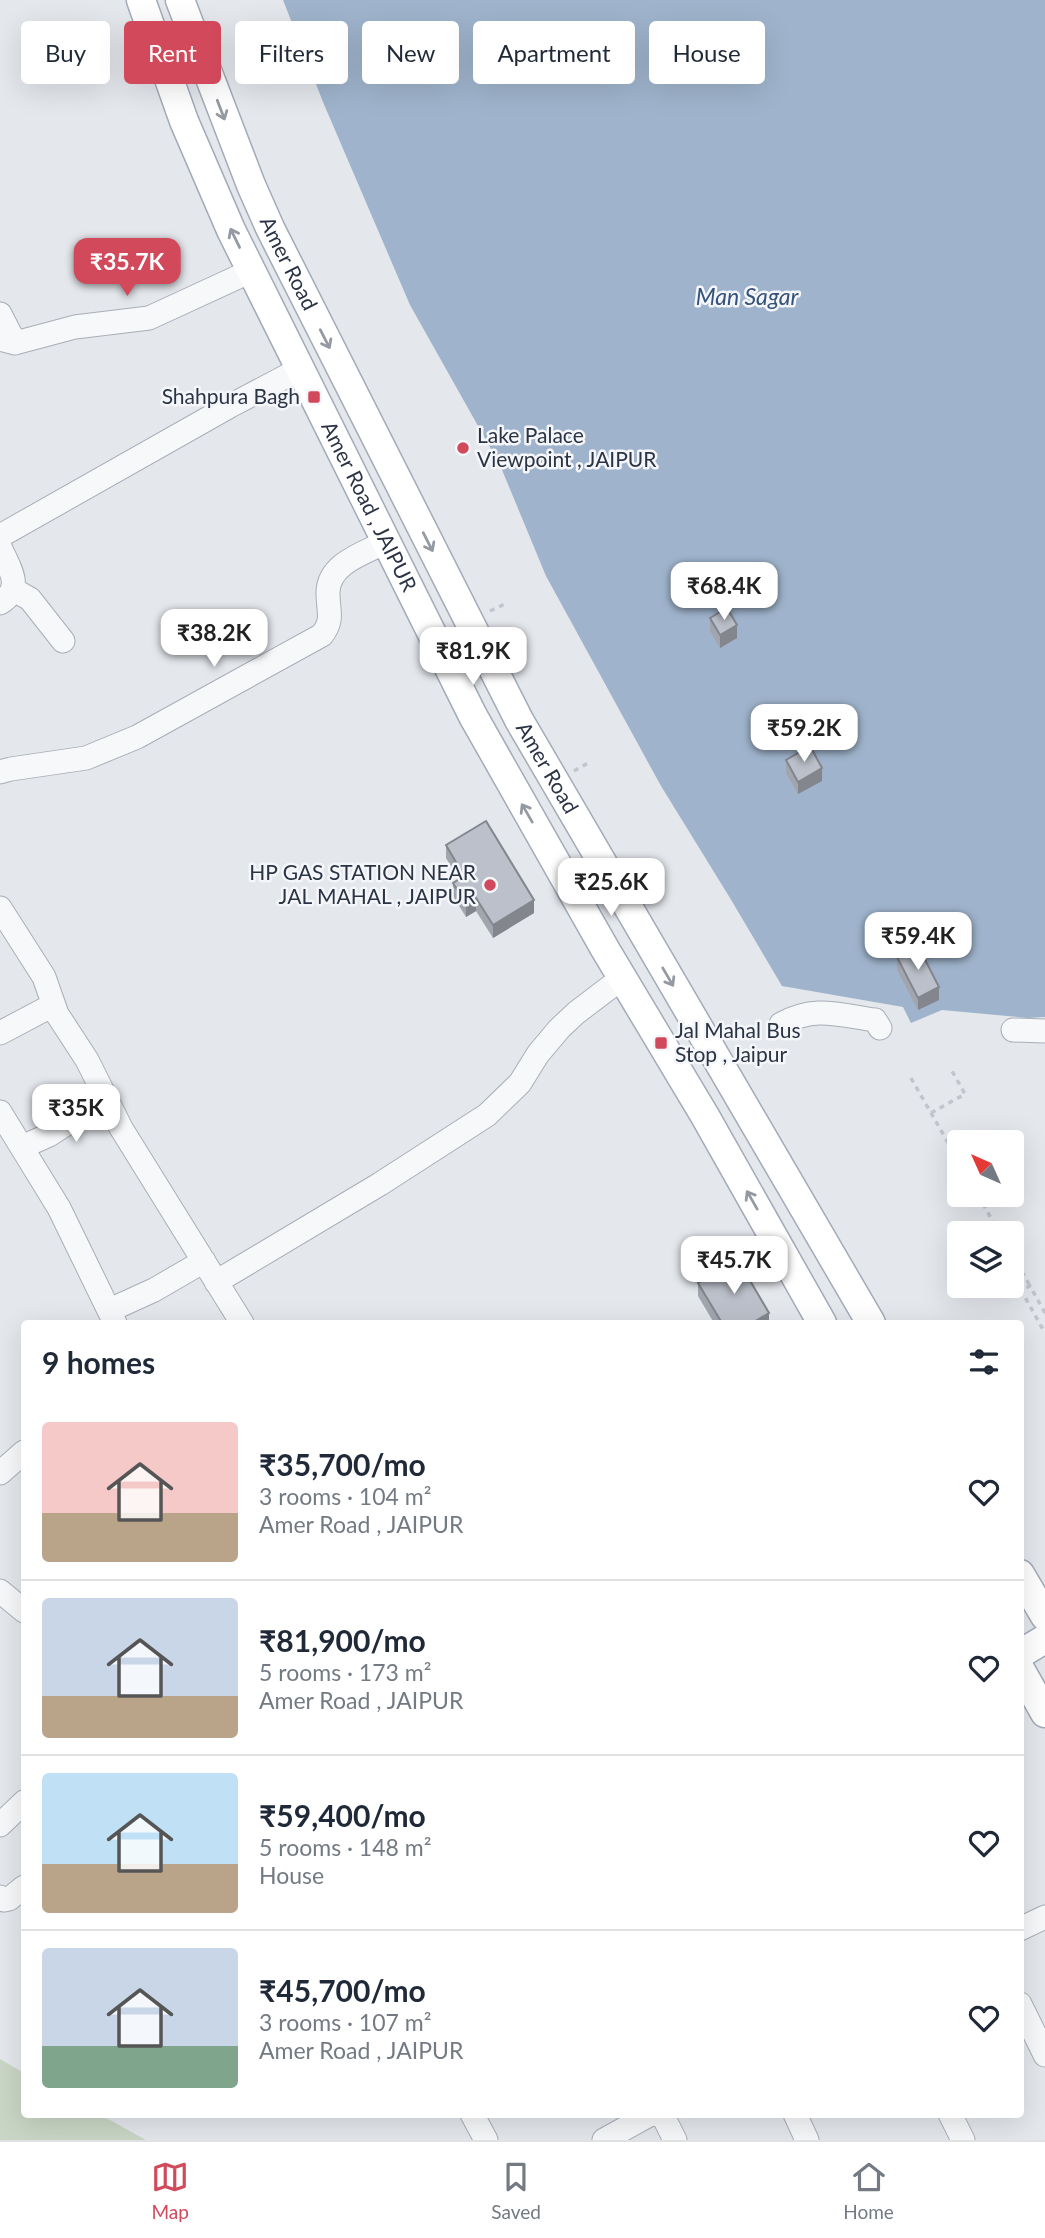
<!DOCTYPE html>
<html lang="en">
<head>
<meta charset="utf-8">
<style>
  body { margin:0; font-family:Lato,sans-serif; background:#f6f6f7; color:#1f2937; height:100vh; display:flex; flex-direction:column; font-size:26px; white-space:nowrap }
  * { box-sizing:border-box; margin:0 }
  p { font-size:23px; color:#747a83 }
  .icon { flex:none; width:38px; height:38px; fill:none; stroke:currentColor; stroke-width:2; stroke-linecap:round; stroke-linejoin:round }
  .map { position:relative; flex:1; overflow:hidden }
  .drawer { position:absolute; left:21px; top:1320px; width:1003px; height:798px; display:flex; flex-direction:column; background:#fff; border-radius:7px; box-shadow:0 7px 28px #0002 }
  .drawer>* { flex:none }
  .top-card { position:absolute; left:21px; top:21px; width:1004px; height:63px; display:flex; gap:14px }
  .needle { width:46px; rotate:315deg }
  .fabs { position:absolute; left:947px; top:1130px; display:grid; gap:14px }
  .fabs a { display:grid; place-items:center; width:77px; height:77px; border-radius:7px; background:#fff; box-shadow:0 7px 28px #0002; font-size:35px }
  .price { position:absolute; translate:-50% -60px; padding:0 16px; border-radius:14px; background:#fff; color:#222; font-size:23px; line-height:46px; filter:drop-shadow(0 2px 4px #0008) }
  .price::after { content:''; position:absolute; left:50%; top:42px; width:21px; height:16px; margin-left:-10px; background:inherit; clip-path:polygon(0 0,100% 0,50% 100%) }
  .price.current { background:#d1495b; color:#fff }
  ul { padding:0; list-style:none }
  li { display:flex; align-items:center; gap:21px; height:175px; padding:0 21px }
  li+li { border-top:2px solid #e0e1e3 }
  li span { display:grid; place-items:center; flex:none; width:196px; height:140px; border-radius:7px; color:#555 }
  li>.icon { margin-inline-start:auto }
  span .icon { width:84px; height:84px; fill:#fffc; stroke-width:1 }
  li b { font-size:30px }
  h2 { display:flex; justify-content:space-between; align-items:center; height:84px; padding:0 21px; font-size:30px }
  .pill { padding:0 24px; border-radius:7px; background:#fff; box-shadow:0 7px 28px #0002; font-size:24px; line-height:63px }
  .pill.current { background:#d1495b; color:#fff }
  .tabs { display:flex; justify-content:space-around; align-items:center; height:98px; border-top:2px solid #e0e1e3; background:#fff; font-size:19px; color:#747a83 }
  .tabs a { display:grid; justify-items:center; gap:4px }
  .tabs .current { color:#d1495b }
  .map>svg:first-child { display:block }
</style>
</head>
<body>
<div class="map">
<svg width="1045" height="2140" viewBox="0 0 1045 2140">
  <rect width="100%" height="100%" fill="#e4e7ec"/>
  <path fill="#c9d6c5" d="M0 2059 24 2073V2114H99L146 2140H0Z"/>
  <path fill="#9fb4cc" d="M283 0H1045V1017L1028 1018 942 1010 911 1023 903 1007 782 986 730 898 661 786 546 576 500 465 410 305 323 102Z"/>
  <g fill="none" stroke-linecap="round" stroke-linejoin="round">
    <defs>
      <path id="minor" d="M0 314 15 343
        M0 339 15 343 75 327 149 318 251 271
        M0 536 230 406 300 369
        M0 547C9 568 25 588 0 603
        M14 590 30 599 63 641
        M0 772 11 769 86 758 137 737 322 635C334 619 328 612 328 594 327 564 364 553 386 542
        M0 908 44 977 57 1014 87 1060 121 1128 242 1323
        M781 1024C816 1005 838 1015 875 1020L880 1028
        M1013 1030 1045 1031
        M0 1033 53 1005
        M0 1112 59 1208 115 1323
        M22 1147 49 1135 106 1098
        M216 1282 380 1184 487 1115 520 1083 538 1054 559 1029 576 1013 622 978
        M110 1310 154 1290 204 1261
        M0 1473 24 1452
        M0 1591 24 1611
        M0 1825 24 1802
        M0 1897 4 1900 9 1899 24 1887
        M1020 1929 1045 1917
        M1020 2004 1045 2055
        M472 2114 486 2140
        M662 2114 675 2140
        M795 2114 807 2140
        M950 2114 963 2140
        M604 2140 651 2114"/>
      <g id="major">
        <path id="s1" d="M141 0 184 121 231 230 473 716 605 949 705 1116 822 1323"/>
        <path id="s2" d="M180 0 251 185 270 228 519 720 871 1323"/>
        <path d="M1020 1574 1045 1616"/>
        <path d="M1020 1654 1045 1639"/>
        <path d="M1020 1669 1045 1713"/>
      </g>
    </defs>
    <use href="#minor" stroke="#a9aeb7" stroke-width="25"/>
    <use href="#major" stroke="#a3abb8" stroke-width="31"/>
    <path stroke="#c2c5cb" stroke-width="3.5" stroke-dasharray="5 5" stroke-linecap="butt" d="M490 611 505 604
      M574 771 590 762
      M911 1078 959 1162
      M931 1113 965 1094 952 1071
      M978 1195 1000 1234
      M1012 1254 1030 1286
      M1045 1313 1030 1286 1021 1290 1045 1333"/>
    <use href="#minor" stroke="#f7f8fa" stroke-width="23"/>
    <use href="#major" stroke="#fff" stroke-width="28"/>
  </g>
  <path fill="#a1a5ae" d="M710 618 737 638 720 648 710 631Z
    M786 760 822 781 798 794 786 773Z
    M446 845 534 913 493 938 476 911 466 917 453 896V883L459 880 446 858Z
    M897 957 939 1000 918 1010 897 970Z
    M698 1283 769 1323H714L698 1296Z"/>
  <path fill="#83868d" d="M737 625V638L720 648V635Z
    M822 768V781L798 794V782Z
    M476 898V911L466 917V904Z
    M534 900V913L493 938V925Z
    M939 987V1000L918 1010V998Z
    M769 1313V1323H752Z"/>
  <path fill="#bbc0ca" stroke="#83868d" stroke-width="2" d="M727 608 737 625 720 635 710 618Z
    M810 746 822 768 798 782 786 760Z
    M486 821 534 900 493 925 476 898 466 904 453 883 464 876 446 845Z
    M918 946 939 987 918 998 897 957Z
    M738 1260 769 1313 752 1323H722L698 1283Z"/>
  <defs><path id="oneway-shaft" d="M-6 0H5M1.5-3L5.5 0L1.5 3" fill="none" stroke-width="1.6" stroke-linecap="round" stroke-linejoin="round" transform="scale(1.75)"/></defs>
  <g stroke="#959aa2">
    <use href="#oneway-shaft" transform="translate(221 110) rotate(69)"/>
    <use href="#oneway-shaft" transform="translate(235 238) rotate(-116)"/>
    <use href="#oneway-shaft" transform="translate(325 339) rotate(63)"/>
    <use href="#oneway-shaft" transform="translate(428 542) rotate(63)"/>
    <use href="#oneway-shaft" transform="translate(527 813) rotate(-120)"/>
    <use href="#oneway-shaft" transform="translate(668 977) rotate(60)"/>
    <use href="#oneway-shaft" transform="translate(752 1200) rotate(-120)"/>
  </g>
  <g fill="#d1495b" stroke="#f4f6f9" stroke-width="2.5">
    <rect x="307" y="390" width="14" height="14" rx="3.5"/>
    <circle cx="463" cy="448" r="7"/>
    <circle cx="490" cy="885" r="7"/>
    <rect x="654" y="1036" width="14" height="14" rx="3.5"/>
  </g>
  <g text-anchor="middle" stroke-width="5" stroke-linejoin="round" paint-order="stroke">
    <g font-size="21" fill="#2b3445" stroke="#f4f6f9">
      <text dy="7" stroke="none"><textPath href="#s2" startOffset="285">Amer Road</textPath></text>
      <text dy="7" stroke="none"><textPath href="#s1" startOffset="556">Amer Road , JAIPUR</textPath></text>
      <text dy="7" stroke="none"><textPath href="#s2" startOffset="852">Amer Road</textPath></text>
    </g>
    <g font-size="21" fill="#2b3445" stroke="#f4f6f9" text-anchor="end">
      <text x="300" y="404">Shahpura Bagh</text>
      <text x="477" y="443" text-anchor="start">Lake Palace<tspan x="477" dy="24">Viewpoint , JAIPUR</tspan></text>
      <text x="476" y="880">HP GAS STATION NEAR<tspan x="476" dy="24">JAL MAHAL , JAIPUR</tspan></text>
      <text x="675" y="1038" text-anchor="start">Jal Mahal Bus<tspan x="675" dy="24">Stop , Jaipur</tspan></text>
    </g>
    <g font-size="23" font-style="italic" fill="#34527a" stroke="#f4f6f9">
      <text x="747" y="305">Man Sagar</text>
    </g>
  </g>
</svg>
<div class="fabs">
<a><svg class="needle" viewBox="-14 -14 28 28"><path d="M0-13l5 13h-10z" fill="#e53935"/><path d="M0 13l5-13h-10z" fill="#747a83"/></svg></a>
<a><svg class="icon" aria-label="layers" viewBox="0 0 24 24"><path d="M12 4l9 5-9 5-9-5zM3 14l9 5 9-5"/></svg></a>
</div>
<b class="price current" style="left:127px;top:298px">₹35.7K</b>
<b class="price" style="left:724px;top:622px">₹68.4K</b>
<b class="price" style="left:214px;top:669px">₹38.2K</b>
<b class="price" style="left:473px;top:687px">₹81.9K</b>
<b class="price" style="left:804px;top:764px">₹59.2K</b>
<b class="price" style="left:611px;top:918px">₹25.6K</b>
<b class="price" style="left:918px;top:972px">₹59.4K</b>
<b class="price" style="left:76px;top:1144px">₹35K</b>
<b class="price" style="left:734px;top:1296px">₹45.7K</b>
<div class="top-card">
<a class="pill">Buy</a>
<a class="pill current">Rent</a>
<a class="pill">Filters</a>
<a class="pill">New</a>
<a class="pill">Apartment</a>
<a class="pill">House</a>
</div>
<section class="drawer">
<h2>9 homes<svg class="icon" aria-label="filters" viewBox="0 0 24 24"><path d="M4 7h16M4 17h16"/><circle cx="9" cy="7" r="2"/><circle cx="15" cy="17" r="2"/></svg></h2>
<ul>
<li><span style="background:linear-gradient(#f6c9c9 65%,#b9a48a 0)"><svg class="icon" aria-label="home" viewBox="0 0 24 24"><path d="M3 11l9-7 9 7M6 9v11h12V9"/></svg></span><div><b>₹35,700/mo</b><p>3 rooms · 104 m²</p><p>Amer Road , JAIPUR</p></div><svg class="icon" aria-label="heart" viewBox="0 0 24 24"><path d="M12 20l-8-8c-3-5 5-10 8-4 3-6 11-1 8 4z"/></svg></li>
<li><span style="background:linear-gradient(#c9d6e8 70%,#b9a48a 0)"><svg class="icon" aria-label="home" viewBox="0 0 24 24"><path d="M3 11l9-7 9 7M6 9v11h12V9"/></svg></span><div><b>₹81,900/mo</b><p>5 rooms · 173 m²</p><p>Amer Road , JAIPUR</p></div><svg class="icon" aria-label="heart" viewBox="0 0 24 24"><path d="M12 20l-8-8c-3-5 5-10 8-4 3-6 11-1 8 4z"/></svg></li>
<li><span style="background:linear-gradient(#bfe0f5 65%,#b9a48a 0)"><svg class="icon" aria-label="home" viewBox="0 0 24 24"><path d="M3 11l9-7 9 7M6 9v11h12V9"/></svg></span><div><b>₹59,400/mo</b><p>5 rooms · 148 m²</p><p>House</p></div><svg class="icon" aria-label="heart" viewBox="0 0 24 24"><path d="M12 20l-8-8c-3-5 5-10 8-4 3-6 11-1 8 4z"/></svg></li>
<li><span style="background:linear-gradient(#c9d6e8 70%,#7fa58c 0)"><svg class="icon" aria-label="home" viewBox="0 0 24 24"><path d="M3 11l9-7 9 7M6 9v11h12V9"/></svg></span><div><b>₹45,700/mo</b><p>3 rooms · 107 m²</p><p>Amer Road , JAIPUR</p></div><svg class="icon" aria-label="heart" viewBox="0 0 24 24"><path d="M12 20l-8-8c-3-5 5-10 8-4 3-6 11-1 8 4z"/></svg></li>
</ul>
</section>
</div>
<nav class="tabs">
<a class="current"><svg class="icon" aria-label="map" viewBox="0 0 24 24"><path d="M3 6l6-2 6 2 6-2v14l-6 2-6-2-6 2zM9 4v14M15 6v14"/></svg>Map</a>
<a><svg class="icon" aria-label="saved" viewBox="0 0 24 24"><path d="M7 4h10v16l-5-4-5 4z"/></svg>Saved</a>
<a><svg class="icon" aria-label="home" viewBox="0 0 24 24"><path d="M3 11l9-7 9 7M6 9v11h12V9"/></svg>Home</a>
</nav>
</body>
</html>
